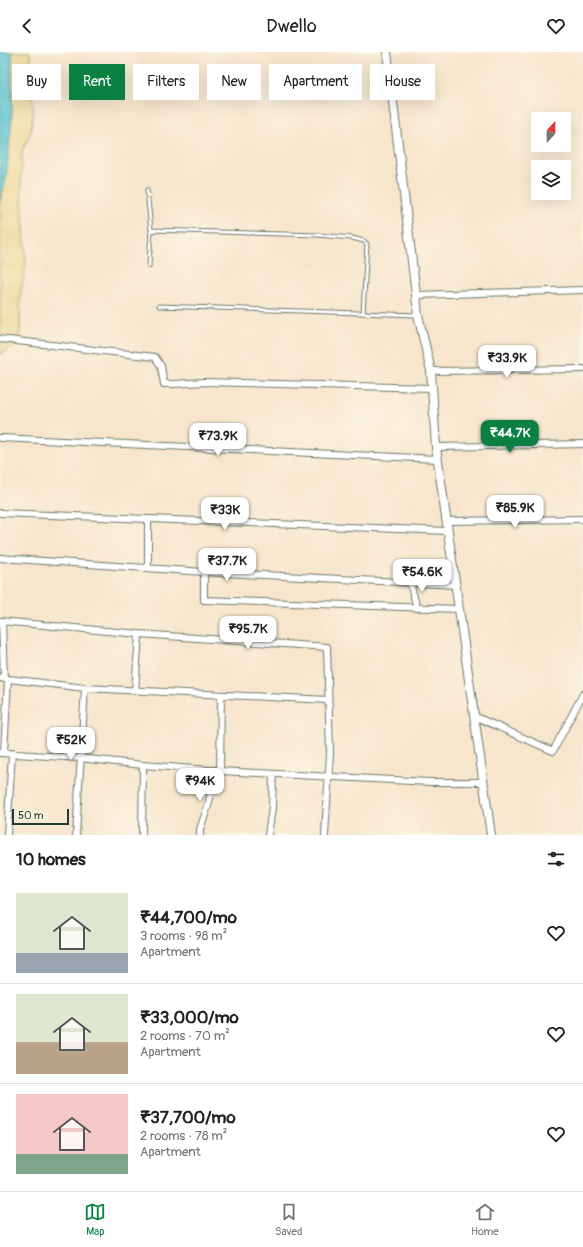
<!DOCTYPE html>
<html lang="en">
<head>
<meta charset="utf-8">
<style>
  body { margin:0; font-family:Pangolin,sans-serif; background:#f2f2f2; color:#202124; height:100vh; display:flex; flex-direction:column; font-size:15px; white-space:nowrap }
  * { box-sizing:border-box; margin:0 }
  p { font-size:13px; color:#757577 }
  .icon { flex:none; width:22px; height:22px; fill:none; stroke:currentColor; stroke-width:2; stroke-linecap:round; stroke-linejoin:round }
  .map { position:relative; height:783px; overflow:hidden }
  .side { display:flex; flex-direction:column; background:#fff; flex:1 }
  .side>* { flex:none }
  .banner { position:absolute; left:12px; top:12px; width:559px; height:36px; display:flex; gap:8px }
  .needle { width:26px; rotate:21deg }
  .controls { position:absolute; left:531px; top:60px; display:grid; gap:8px }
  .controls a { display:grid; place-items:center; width:40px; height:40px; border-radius:0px; background:#fff; box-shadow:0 4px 16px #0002; font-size:20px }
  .scale { position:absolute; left:12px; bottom:10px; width:57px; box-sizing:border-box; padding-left:4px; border:2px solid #1f3d34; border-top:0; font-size:11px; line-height:14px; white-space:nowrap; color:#1f3d34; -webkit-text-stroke:3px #fcf5e5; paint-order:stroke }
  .price { position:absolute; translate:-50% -34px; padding:0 9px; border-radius:8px; background:#fff; color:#222; font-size:13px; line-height:26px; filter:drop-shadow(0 1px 2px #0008) }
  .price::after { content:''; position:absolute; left:50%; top:24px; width:12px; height:9px; margin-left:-6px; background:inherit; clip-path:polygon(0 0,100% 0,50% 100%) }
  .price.on { background:#0b8043; color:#fff }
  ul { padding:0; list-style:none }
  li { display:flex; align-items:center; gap:12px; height:100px; padding:0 16px }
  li+li { border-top:1px solid #e0e0e0 }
  li span { display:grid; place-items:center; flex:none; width:112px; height:80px; border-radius:0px; color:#555 }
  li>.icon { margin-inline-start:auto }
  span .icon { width:48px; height:48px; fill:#fffc; stroke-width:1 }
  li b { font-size:17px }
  h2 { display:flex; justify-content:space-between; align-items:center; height:48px; padding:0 16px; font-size:17px }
  .chip { padding:0 14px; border-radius:0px; background:#fff; box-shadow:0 4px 16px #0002; font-size:14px; line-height:36px }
  .chip.on { background:#0b8043; color:#fff }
  header { display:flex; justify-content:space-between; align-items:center; height:52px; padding:0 16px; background:#fff; font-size:18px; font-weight:600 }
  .dock { display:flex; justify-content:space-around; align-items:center; height:56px; border-top:1px solid #e0e0e0; background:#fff; font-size:11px; color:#757577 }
  .dock a { display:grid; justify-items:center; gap:2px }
  .dock .on { color:#0b8043 }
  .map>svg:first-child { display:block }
</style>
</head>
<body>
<header><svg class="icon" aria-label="back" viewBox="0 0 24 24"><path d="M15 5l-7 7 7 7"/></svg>Dwello<svg class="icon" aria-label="heart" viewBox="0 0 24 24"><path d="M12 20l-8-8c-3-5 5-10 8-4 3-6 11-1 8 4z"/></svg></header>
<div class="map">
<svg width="583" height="783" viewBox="0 0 583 783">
  <rect width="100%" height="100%" fill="#fcf5e5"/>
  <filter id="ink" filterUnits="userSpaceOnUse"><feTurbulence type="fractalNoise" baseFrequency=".025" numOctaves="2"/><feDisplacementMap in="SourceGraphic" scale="8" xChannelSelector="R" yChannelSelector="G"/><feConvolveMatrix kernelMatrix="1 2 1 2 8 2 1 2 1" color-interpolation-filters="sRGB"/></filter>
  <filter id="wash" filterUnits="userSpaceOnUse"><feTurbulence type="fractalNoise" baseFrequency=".012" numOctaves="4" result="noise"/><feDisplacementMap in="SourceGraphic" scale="16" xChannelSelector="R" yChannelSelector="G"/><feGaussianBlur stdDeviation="0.9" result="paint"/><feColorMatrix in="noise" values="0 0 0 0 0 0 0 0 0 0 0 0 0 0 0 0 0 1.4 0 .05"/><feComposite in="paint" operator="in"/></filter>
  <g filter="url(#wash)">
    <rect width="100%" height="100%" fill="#f7e5cc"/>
    <path fill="#eeda9e" stroke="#868c69" d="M12 0H30L33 60 31 79 22 99 21 130 26 210 20 245V281L14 294 0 302V150L6 126 12 65Z"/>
    <path fill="#58c4d2" stroke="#3c8083" d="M0 0H12V65L6 126 0 150Z"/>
  </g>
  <g filter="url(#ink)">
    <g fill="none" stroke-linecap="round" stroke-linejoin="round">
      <defs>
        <path id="service" d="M147 138 151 178 149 214
          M151 178 317 183 352 186 364 189 367 192 363 261
          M159 254 417 263"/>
        <path id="minor" d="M416 243 583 238
          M0 287 155 305 161 314 164 332H174L204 330 432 336
          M431 319 583 317
          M0 386 438 407
          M436 395 583 392
          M0 461 448 479
          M148 467V516
          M447 469 583 467
          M0 506 204 520 456 533
          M204 520V548L458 557
          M410 531 417 556
          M0 569 139 582 327 595 330 701 325 783
          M2 569 4 627
          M0 626 85 636 328 648
          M135 639 139 582
          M474 664 553 699 583 642
          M0 701 80 706 143 713 220 719 430 730H483
          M4 701 8 627
          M220 719 221 643
          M7 783 12 701
          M76 783 85 636
          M142 783 143 713
          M200 783V777L209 751 214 718
          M268 783 272 756 273 722"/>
        <path id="tertiary" d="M387 0 416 243 418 263 431 319 436 395 491 783"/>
      </defs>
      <use href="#service" stroke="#6b7869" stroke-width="5"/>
      <use href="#minor" stroke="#6b7869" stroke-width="8"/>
      <use href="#tertiary" stroke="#6b7869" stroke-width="10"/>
      <use href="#service" stroke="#fff" stroke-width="3"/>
      <use href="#minor" stroke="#fff" stroke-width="6"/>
      <use href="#tertiary" stroke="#fff" stroke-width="8"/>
    </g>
  </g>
</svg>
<div class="controls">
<a><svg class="needle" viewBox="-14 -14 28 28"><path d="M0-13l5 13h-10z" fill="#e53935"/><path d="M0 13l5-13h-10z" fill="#757577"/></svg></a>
<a><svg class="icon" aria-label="layers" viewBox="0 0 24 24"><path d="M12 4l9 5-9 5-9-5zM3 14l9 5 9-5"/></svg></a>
</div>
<div class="scale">50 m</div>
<b class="price" style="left:507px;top:327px">₹33.9K</b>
<b class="price on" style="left:510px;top:402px">₹44.7K</b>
<b class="price" style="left:218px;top:405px">₹73.9K</b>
<b class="price" style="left:515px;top:477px">₹85.9K</b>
<b class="price" style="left:225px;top:479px">₹33K</b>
<b class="price" style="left:227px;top:530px">₹37.7K</b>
<b class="price" style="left:422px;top:541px">₹54.6K</b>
<b class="price" style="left:248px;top:598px">₹95.7K</b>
<b class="price" style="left:71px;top:709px">₹52K</b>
<b class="price" style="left:200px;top:750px">₹94K</b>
<div class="banner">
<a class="chip">Buy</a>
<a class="chip on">Rent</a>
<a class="chip">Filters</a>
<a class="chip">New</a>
<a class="chip">Apartment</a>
<a class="chip">House</a>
</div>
</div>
<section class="side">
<h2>10 homes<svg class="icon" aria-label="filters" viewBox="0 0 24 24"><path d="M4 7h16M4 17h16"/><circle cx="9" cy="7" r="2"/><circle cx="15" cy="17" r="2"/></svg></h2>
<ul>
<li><span style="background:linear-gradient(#dfe7d0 75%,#9aa5b1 0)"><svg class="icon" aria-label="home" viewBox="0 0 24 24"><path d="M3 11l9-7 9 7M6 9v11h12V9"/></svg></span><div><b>₹44,700/mo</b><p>3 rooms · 98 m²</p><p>Apartment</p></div><svg class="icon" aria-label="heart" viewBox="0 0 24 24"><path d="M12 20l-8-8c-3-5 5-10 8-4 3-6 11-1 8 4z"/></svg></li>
<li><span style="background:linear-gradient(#dfe7d0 60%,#b9a48a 0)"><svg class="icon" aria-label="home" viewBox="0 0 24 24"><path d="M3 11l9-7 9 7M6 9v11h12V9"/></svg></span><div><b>₹33,000/mo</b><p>2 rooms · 70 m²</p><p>Apartment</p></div><svg class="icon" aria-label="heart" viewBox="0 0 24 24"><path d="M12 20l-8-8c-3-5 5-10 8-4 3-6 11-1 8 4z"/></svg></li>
<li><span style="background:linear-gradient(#f6c9c9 75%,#7fa58c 0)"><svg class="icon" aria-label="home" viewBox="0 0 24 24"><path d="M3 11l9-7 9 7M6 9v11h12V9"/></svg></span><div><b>₹37,700/mo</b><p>2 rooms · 78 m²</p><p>Apartment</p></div><svg class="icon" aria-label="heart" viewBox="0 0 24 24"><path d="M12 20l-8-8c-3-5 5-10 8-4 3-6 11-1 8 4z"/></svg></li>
</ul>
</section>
<nav class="dock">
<a class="on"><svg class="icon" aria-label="map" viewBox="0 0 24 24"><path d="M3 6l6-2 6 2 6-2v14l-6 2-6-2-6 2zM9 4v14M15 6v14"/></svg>Map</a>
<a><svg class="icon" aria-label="saved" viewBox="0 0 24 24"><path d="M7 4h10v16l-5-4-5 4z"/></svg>Saved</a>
<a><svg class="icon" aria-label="home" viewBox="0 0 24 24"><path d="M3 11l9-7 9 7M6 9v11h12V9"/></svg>Home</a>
</nav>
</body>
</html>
